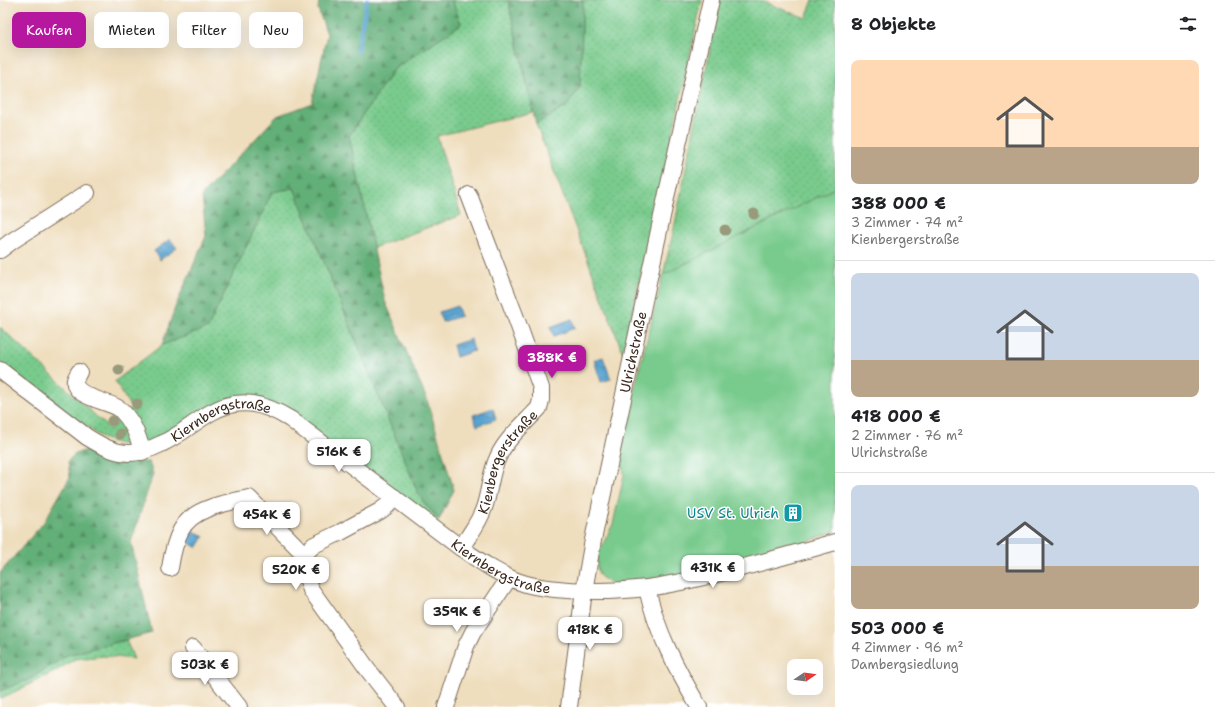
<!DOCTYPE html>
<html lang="de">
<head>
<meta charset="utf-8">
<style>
  body { margin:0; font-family:"Shantell Sans",sans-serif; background:#f6f6f6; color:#202124; height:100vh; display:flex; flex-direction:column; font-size:15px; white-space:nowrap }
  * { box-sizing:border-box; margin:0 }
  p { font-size:13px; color:#757577 }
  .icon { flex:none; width:22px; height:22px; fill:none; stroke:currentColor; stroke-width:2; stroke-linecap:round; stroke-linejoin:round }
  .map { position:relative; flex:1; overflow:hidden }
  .details { display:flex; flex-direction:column; background:#fff; width:380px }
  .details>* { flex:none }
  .top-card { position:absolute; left:12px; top:12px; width:380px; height:36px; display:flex; gap:8px }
  .needle { width:26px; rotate:77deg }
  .tools { position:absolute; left:787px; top:659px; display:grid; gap:8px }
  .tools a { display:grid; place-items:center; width:36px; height:36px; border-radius:8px; background:#fff; box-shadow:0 4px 16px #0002; font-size:20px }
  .price { position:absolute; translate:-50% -34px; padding:0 9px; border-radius:8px; background:#fff; color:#222; font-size:13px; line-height:26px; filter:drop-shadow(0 1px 2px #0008) }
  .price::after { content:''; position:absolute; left:50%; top:24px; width:12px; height:9px; margin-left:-6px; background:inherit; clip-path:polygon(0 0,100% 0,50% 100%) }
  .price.current { background:#b5179e; color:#fff }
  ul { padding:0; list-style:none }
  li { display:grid; align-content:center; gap:8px; height:212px; padding:0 16px }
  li+li { border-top:1px solid #e0e0e0 }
  li span { display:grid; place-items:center; height:124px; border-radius:8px; color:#555 }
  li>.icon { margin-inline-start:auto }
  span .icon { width:72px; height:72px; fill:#fffc; stroke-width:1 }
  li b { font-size:17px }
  h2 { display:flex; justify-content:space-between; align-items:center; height:48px; padding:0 16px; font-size:17px }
  .pill { padding:0 14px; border-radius:8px; background:#fff; box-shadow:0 4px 16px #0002; font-size:14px; line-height:36px }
  .pill.current { background:#b5179e; color:#fff }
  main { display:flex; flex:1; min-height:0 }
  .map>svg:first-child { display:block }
</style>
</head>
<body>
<main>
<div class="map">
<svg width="835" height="707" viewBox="0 0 835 707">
  <defs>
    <pattern id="grass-dots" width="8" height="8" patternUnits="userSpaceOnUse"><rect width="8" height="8" fill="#79cb8d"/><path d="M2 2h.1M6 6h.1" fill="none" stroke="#6aae79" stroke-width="1.8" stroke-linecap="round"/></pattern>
    <pattern id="forest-firs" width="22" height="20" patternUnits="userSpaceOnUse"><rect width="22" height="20" fill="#62af78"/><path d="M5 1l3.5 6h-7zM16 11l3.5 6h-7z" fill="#528f62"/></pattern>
    <pattern id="water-waves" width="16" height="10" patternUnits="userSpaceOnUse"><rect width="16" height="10" fill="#58a3d0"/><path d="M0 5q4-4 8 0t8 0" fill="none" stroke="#4a85a8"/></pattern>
  </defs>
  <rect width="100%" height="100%" fill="#fff"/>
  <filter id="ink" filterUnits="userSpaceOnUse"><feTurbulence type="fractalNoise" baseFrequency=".025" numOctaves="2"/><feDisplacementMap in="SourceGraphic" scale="8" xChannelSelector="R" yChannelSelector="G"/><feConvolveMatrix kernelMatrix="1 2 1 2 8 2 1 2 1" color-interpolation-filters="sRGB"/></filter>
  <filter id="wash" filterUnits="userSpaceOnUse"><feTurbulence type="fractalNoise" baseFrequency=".012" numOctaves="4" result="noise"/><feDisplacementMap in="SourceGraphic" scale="16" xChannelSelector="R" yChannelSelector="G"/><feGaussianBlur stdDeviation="0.9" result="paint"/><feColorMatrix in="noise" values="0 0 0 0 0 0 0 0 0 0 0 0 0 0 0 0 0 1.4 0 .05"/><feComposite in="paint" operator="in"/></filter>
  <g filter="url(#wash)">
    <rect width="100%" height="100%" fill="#efdebe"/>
    <path fill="url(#grass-dots)" stroke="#5a7a56" d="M452 0H508L533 112 437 136 461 215 373 248 349 136 394 69 461 24Z
      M583 0H702L662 181 623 353 536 124 567 106 580 87Z
      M720 0H759L806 18 813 0H835V188L663 275 673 233Z
      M294 188 418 493 425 504 439 520 438 522 257 398 155 441 133 446 116 443 102 438 42 395 0 362V327L110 429 131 408 115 381 162 345 208 328 272 192Z
      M126 640 134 659 104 656 75 659 54 672 0 699V691L32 678 67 655Z"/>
    <path fill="url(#forest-firs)" stroke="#4e6c4b" d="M319 0H452L461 24 394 69 349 136 385 301 427 400 454 490 439 520 425 504 418 493 294 188 272 192 208 328 162 345 176 305 206 236 202 195 277 116 312 103 327 34 318 9Z
      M508 0H583L580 87 567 106 536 124Z
      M94 449 133 462H149L153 474 131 542 152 633 67 655 32 678 0 691V573L44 522 70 477 68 461C75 452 83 451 94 449Z"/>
    <path fill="#79cb8d" stroke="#5a7a56" d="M835 188V531L797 546 681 577 615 584 610 583 604 579 599 575 597 567V556L613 524 624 475 620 447 663 275Z"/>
    <path fill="url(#water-waves)" stroke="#4a6677" d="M170 239 177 248 160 260 154 251Z
      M457 306 461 316 442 322 439 312Z
      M572 319 575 328 554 336 550 327Z
      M471 339 474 351 456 357 453 345Z
      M603 357 611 379 601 382 594 360Z
      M493 408 496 419 477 426 473 415Z
      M193 530 204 537 197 548 186 541Z"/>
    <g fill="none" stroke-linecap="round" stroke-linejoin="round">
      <path stroke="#58a3d0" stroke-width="4.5" d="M357 51 367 0"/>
    </g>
  </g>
  <g filter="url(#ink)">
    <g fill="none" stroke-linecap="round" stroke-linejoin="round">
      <defs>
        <g id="minor">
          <path d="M0 250 12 241 87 193"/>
          <path id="s1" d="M0 370 87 437C100 445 114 453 129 453 141 453 151 449 161 444 179 436 193 423 210 413 238 396 264 403 290 419L461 548C481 562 502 577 526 584 540 588 554 589 568 590 594 592 621 591 647 588 676 584 704 577 733 570 767 561 801 552 835 542"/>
          <path d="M79 372C78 374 76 377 75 380 72 398 112 401 121 410 132 421 139 437 142 452"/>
          <path d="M394 497 388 505 380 511 341 532 314 545 304 554 305 571 311 590 369 671 397 707"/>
          <path id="s2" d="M461 548C469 535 479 523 484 508 490 491 490 473 498 457 506 439 525 423 539 408L541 400V388L516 318 469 195"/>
          <path d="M170 568C172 555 175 541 181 530 193 507 227 503 249 498L304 554"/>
          <path d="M647 588C656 631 677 670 699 707"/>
          <path d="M193 648 239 707"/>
          <path d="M446 707 466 646 473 632 509 578"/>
          <path id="s3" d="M569 707 584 591 593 540 667 193 711 0"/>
        </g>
      </defs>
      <use href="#minor" stroke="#7a6956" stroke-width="18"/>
      <use href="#minor" stroke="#fff" stroke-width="16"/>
    </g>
    <g fill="#989a7b">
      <circle cx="754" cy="214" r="5.5"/>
      <circle cx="725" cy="230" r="5.5"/>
      <circle cx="119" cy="370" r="5.5"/>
      <circle cx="137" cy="404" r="5.5"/>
      <circle cx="112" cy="421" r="5.5"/>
      <circle cx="120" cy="434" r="5.5"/>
    </g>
  </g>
  <defs>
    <symbol id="building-square" viewBox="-11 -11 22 22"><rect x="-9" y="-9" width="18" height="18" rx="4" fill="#0f9aa8" stroke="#fff"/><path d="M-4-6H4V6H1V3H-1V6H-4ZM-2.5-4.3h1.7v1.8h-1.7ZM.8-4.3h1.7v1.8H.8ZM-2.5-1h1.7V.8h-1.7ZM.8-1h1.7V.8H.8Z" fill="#fff"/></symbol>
  </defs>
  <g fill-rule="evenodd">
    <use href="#building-square" x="782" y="502" width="22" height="22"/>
  </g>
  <g text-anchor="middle" stroke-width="3" stroke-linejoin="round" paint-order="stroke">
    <g font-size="14" fill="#3b2a1e" stroke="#fff">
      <text dy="5" stroke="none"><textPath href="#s3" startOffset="361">Ulrichstraße</textPath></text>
      <text dy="5" stroke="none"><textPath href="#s1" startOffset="256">Kiernbergstraße</textPath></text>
      <text dy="5" stroke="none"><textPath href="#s2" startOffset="99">Kienbergerstraße</textPath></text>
      <text dy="5" stroke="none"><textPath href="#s1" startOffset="591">Kiernbergstraße</textPath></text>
    </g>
    <g font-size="14" fill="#0d838f" stroke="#fff" text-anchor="end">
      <text x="779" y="518">USV St. Ulrich</text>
    </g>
  </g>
</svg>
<div class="tools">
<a><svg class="needle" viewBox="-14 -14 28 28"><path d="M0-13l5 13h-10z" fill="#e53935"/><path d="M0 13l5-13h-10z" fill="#757577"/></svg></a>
</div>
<b class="price current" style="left:552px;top:379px">388K €</b>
<b class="price" style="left:339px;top:473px">516K €</b>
<b class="price" style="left:267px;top:536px">454K €</b>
<b class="price" style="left:713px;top:589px">431K €</b>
<b class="price" style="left:296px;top:591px">520K €</b>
<b class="price" style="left:457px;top:633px">359K €</b>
<b class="price" style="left:590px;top:651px">418K €</b>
<b class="price" style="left:205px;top:686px">503K €</b>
<div class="top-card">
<a class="pill current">Kaufen</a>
<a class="pill">Mieten</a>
<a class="pill">Filter</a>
<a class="pill">Neu</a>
</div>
</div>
<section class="details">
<h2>8 Objekte<svg class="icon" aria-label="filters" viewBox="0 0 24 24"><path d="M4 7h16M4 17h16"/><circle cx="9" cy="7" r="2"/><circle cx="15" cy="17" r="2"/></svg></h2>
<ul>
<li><span style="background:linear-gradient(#ffd9b3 70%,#b9a48a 0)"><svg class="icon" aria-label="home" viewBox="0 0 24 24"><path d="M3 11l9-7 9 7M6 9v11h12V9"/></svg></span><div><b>388 000 €</b><p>3 Zimmer · 74 m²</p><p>Kienbergerstraße</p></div></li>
<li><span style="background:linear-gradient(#c9d6e8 70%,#b9a48a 0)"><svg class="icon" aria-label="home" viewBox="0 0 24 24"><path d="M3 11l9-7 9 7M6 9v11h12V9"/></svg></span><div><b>418 000 €</b><p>2 Zimmer · 76 m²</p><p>Ulrichstraße</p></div></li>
<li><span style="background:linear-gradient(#c9d6e8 65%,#b9a48a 0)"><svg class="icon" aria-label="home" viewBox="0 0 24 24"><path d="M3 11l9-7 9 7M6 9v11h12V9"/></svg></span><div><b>503 000 €</b><p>4 Zimmer · 96 m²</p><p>Dambergsiedlung</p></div></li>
</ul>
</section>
</main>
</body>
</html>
